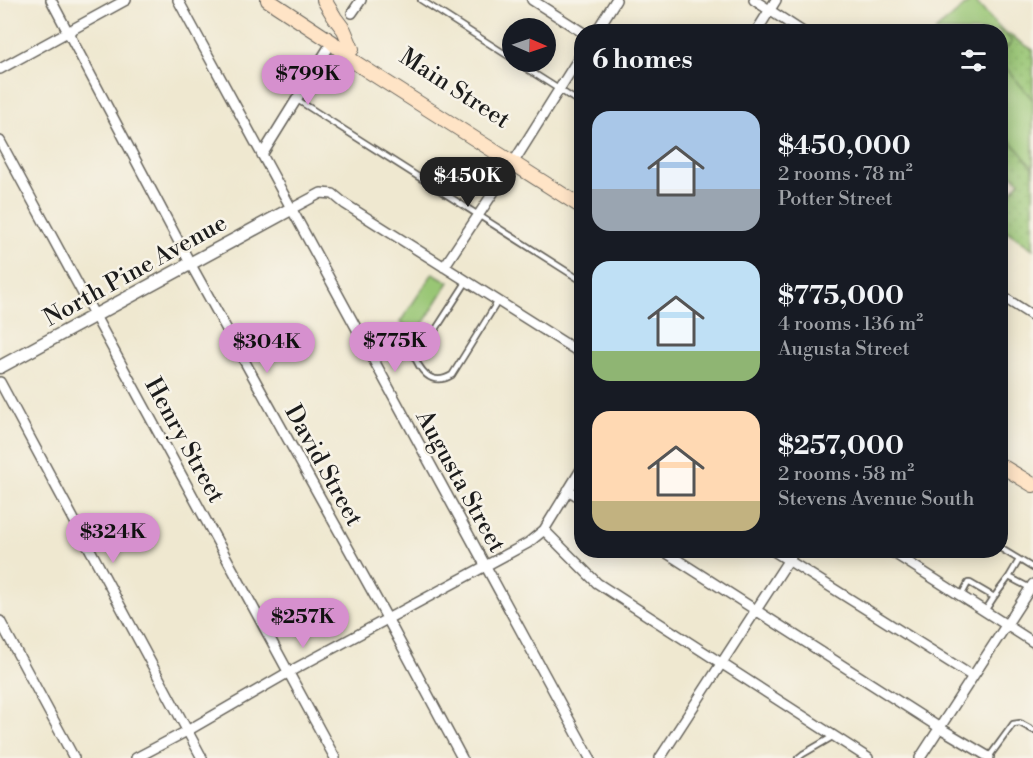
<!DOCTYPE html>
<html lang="en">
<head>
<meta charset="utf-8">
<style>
  body { margin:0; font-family:"Libre Bodoni",serif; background:#20242c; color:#f1f3f6; height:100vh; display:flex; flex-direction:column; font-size:22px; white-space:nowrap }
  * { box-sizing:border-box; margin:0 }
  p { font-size:20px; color:#9ea1a6 }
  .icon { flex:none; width:33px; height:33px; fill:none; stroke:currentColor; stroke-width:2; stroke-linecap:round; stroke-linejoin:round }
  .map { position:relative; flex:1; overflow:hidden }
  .drawer { position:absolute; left:574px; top:24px; width:434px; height:534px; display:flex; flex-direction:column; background:#171b24; border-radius:24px; box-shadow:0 3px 15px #0003 }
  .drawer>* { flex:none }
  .needle { width:39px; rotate:92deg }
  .buttons { position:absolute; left:502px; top:18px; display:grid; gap:12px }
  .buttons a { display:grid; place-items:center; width:54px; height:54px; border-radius:50%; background:#171b24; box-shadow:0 3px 15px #0003; font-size:30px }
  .price { position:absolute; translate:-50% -51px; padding:0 14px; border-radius:21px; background:#d690ce; color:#111; font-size:20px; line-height:39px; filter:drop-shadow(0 2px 3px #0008) }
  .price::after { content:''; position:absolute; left:50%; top:36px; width:18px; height:14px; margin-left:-9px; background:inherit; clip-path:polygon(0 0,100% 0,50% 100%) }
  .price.active { background:#222; color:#fff }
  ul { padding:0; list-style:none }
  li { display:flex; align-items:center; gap:18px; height:150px; padding:0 18px }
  li span { display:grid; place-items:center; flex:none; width:168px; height:120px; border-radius:18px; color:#555 }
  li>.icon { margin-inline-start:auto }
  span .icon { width:72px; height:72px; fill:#fffc; stroke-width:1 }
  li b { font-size:26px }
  h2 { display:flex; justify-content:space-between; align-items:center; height:72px; padding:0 18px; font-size:26px }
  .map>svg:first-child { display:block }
</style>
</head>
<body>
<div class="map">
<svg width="1033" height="758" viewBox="0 0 1033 758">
  <defs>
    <pattern id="grass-dots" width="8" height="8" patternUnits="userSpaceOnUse" patternTransform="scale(1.5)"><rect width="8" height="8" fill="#99c674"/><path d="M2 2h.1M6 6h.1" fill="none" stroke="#83aa64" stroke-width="1.8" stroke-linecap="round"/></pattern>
  </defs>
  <rect width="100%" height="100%" fill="#f7f3e8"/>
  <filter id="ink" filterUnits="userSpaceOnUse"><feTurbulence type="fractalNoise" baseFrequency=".0167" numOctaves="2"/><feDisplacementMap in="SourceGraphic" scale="12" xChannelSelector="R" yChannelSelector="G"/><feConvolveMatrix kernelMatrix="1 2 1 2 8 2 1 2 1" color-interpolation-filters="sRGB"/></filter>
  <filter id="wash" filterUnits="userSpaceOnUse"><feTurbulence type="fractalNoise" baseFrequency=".008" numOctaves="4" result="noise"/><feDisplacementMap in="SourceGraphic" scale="24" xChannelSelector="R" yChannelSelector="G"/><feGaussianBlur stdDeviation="1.35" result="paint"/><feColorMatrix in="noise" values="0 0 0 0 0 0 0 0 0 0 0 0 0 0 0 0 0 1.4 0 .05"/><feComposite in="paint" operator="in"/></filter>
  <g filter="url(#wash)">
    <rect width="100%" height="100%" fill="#efe8d0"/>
    <path fill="url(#grass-dots)" stroke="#5a7148" stroke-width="1.5" d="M965 7 1033 50V249L1001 227V207L1019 181 1001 166 1000 32Z"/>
    <path fill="#99c674" stroke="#5a7148" stroke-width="1.5" d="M972 0H974L1012 42 1001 54 1000 32 935 31Z
      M1000 61 1033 100V168L1001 129Z
      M433 273 449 282 418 332 400 322Z"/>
  </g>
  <g filter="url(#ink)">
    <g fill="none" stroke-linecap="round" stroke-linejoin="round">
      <defs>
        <path id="service" d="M421 0 513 59
          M516 62 582 104
          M296 99 582 281
          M412 351C419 369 430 388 452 375L498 301
          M1000 353 1003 351
          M393 360 427 343 467 281
          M1000 548 1033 568
          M1009 577 1019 560
          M961 596 968 583H970L994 597 1009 577 1030 588
          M985 611 994 597
          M989 757 1013 724 1020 723 1033 730
          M798 758 803 754 834 736"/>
        <path id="minor" d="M51 0 190 263 387 618 462 758
          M178 0 590 758
          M532 0 582 32
          M754 0 803 32
          M352 13 361 0
          M596 32 616 0
          M756 32 776 0
          M0 69 126 0
          M0 141 335 758
          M262 155 332 42
          M291 209 321 193 333 194 345 204 582 354
          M444 267 513 163 582 53
          M1000 295 1033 316
          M0 382 202 758
          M568 490 582 499
          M544 530 597 583 868 758
          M662 550 940 728 989 757
          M772 550 972 676
          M889 550 1033 642
          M0 621 74 758
          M136 758 187 731 289 672 528 543 544 530 582 468
          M660 758 795 550
          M920 758 1033 584"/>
        <path id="tertiary" d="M0 367 291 209"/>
        <path id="secondary" d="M268 0 332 42 348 58 582 207
          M324 0 335 18 344 30 352 49
          M1000 465 1033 485"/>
      </defs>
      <use href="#service" stroke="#66635b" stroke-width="8"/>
      <use href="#minor" stroke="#66635b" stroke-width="12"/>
      <use href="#tertiary" stroke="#66635b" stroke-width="15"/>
      <use href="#secondary" stroke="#66635b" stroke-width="16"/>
      <use href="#service" stroke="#fff" stroke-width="4.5"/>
      <use href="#minor" stroke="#fff" stroke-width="9"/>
      <use href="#tertiary" stroke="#fff" stroke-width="12"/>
      <use href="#secondary" stroke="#ffe4c6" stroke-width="14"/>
    </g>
  </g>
  <g text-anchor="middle" stroke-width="5" stroke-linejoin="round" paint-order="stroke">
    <g font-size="24" fill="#1c1c1c" stroke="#f7f3e8">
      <text transform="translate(455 88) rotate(33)" y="8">Main Street</text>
      <text transform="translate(135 270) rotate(-29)" y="8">North Pine Avenue</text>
      <text transform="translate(185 440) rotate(61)" y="8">Henry Street</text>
      <text transform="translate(324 465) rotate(61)" y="8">David Street</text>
      <text transform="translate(461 481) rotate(61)" y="8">Augusta Street</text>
    </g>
  </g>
</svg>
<div class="buttons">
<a><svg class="needle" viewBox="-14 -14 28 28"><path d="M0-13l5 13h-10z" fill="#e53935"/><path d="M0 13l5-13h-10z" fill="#9ea1a6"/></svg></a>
</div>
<b class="price" style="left:308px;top:106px">$799K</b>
<b class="price active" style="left:468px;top:208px">$450K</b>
<b class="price" style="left:395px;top:373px">$775K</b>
<b class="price" style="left:267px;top:374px">$304K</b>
<b class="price" style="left:113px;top:564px">$324K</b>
<b class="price" style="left:303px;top:649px">$257K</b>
<section class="drawer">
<h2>6 homes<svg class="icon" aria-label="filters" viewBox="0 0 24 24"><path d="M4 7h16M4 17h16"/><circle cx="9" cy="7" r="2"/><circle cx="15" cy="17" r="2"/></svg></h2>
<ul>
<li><span style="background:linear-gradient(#a9c7e8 65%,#9aa5b1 0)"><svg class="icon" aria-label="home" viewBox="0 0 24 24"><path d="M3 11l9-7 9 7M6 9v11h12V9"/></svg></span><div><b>$450,000</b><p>2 rooms · 78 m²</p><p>Potter Street</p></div></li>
<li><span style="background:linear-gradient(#bfe0f5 75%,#8fb573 0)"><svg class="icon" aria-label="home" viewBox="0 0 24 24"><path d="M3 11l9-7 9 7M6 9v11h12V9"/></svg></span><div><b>$775,000</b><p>4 rooms · 136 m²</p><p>Augusta Street</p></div></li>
<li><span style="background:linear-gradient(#ffd9b3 75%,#c2b280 0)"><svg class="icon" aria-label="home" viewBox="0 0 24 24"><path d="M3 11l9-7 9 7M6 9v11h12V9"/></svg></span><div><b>$257,000</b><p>2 rooms · 58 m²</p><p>Stevens Avenue South</p></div></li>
</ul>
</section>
</div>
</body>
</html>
